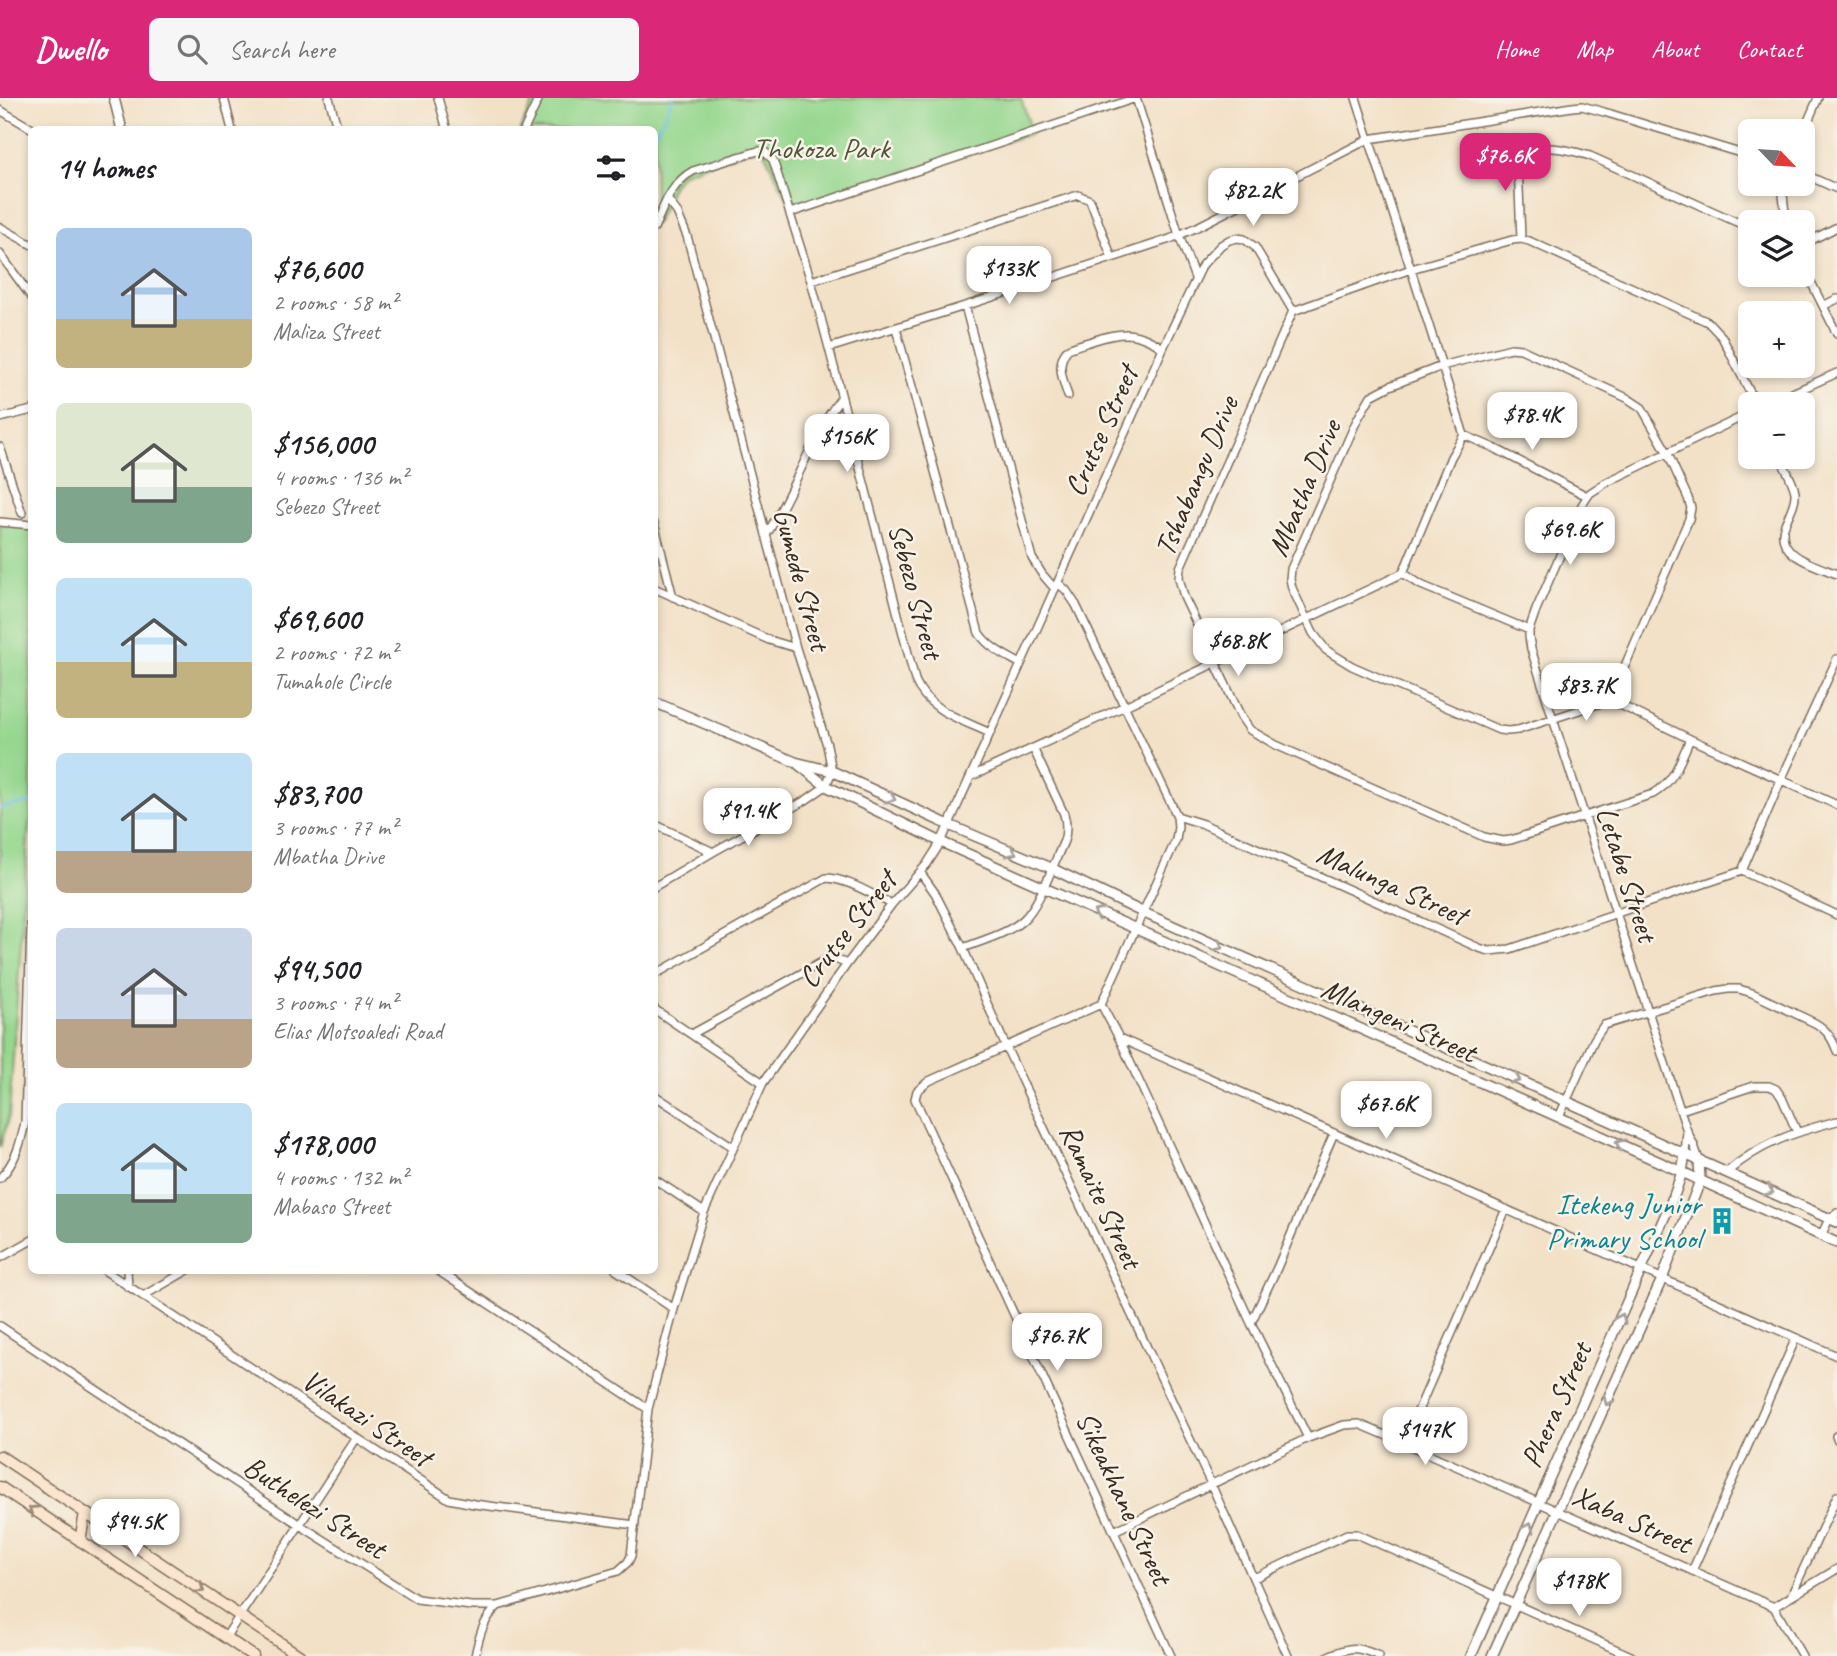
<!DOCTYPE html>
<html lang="en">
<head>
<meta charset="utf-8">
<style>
  body { margin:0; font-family:Caveat,sans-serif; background:#f6f6f6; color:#202124; height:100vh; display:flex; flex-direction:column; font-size:26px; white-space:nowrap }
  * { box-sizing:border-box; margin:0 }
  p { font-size:23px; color:#757577 }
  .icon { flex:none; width:38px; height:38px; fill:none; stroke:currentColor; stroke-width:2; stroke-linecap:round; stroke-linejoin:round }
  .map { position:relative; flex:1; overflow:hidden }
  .panel { position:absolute; left:28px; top:28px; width:630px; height:1148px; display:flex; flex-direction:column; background:#fff; border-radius:10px; box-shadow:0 4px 10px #0003 }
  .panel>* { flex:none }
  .needle { width:46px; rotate:115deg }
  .buttons { position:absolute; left:1738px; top:21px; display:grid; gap:14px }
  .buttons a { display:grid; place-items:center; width:77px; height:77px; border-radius:10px; background:#fff; box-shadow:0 4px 10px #0003; font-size:35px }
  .price { position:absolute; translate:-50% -60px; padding:0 16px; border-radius:14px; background:#fff; color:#222; font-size:23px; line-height:46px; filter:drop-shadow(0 2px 4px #0008) }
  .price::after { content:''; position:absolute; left:50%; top:42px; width:21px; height:16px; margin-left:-10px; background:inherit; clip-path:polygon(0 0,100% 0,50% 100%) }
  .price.active { background:#db2777; color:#fff }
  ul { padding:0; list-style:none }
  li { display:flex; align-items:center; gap:21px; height:175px; padding:0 28px }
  li span { display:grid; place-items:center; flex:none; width:196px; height:140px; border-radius:10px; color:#555 }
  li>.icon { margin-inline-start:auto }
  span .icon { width:84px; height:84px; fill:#fffc; stroke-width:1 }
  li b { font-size:30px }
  h2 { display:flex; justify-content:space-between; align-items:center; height:84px; padding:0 28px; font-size:30px }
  header { display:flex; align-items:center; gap:42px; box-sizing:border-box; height:98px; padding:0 35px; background:#db2777; color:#fff }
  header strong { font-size:33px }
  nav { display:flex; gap:38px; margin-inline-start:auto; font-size:24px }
  .search { width:490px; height:63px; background:#f6f6f6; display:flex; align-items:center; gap:18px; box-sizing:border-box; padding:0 24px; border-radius:10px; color:#757577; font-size:26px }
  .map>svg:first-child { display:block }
</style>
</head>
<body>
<header>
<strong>Dwello</strong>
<div class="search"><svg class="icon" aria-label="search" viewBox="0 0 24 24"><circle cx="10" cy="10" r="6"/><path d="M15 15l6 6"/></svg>Search here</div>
<nav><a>Home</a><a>Map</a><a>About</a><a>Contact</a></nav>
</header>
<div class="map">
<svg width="1837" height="1558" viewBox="0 0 1837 1558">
  <rect width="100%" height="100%" fill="#f7f3e8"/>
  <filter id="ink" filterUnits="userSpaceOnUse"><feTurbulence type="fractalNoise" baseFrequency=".0143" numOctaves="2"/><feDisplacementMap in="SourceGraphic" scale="14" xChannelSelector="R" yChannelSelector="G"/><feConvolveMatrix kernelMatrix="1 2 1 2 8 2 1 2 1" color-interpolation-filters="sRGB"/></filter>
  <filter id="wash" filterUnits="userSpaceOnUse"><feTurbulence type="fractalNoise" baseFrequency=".00686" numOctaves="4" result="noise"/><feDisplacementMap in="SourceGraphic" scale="28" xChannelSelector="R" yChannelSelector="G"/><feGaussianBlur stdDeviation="1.57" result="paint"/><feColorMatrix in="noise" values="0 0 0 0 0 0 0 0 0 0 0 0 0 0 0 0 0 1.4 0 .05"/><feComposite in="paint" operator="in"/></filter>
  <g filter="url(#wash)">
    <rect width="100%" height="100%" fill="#f3e1c7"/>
    <path fill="#96d78f" stroke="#688056" stroke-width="2" d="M535 0H1021L1032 35 793 112 764 54 755 50 683 75 673 86 655 127 654 32H520Z
      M0 426 32 428 31 725 29 726 9 1018 0 1049Z"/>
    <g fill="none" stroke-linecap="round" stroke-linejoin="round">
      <path stroke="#74c2ef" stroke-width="2.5" d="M654 36 665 18 672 0
        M0 710 32 704"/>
    </g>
  </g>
  <g filter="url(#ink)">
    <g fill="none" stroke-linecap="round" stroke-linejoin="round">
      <defs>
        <path id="minor" d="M224 0 232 32
          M329 0 338 32
          M438 0 447 32
          M1136 0 1179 137 1195 180
          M1356 0 1464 337
          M0 12 34 32
          M524 32 539 0
          M1802 37 1818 0
          M1802 75 1837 91
          M1785 86 1783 97 1786 124
          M790 115 1136 0
          M0 129 32 147
          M654 130C664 108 671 85 693 73L758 53 765 54 773 62 811 183 829 250 915 582C927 612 962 622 990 635
          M1521 141 1518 65C1526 40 1571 52 1590 58L1750 130
          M1802 147 1837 129
          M0 156 32 200
          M1802 166 1837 236
          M811 183 1078 97 1090 102 1112 160
          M965 208 1032 460 1042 476 1055 491
          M1823 208 1837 201
          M896 230 979 535C989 550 1005 557 1021 566
          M829 250 965 208 1170 141 1197 129 1369 41 1572 9 1582 8 1604 14 1750 58
          M1068 298C1063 282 1055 265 1068 251 1077 247 1086 245 1095 242 1123 233 1137 233 1163 250
          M1768 306 1837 275
          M0 320 32 312
          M1464 337 1494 350 1587 398
          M0 349 22 415
          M1780 359C1785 370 1793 383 1795 394 1796 405 1789 416 1785 426 1773 457 1815 467 1837 476
          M0 424 32 427
          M654 425 673 499
          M766 437C795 394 809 341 841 300
          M1403 475 1451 359 1464 337
          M1403 475 1421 487 1529 532
          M1058 485 1066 492 1076 507 1177 718 1203 726 1479 850 1489 853 1510 851 1742 773 1837 817
          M654 490 769 542 796 550
          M1610 602 1689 421 1691 410 1688 400 1667 354 1642 310 1627 300 1521 251 1511 250 1503 252 1442 268 1390 288 1371 298 1357 322 1291 471 1290 481 1292 490 1313 535 1326 552 1352 568 1499 632 1508 633 1518 632 1610 602 1690 641 1837 707
          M1690 641C1680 663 1675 683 1653 696L1511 742 1503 743 1484 739 1276 647 1250 632 1241 619 1184 499 1179 480 1180 470 1293 213 1411 171 1512 142 1521 141 1529 143 1708 224 1722 239 1756 306
          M972 678 1125 608 1403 475
          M654 726 713 754
          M1742 773 1781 682 1837 561
          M920 774 935 795 963 850 1006 949 1211 1386 1288 1558
          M654 789 713 754 806 702 826 688 832 673 827 647 796 550 687 138 677 114 667 101
          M963 850C981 843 1009 835 1023 822 1040 807 1054 764 1064 743 1067 733 1067 726 1064 716L1033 650
          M654 877 826 780C849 781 872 797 892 806
          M1101 906 1119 940 1251 1225 1308 1340
          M654 911 763 985
          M692 936 824 863 835 861 847 866
          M1119 940 1837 1258
          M654 997 733 1049
          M1681 1012 1754 988H1769L1776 991 1782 1000 1797 1034
          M1559 1019 1594 942 1604 927 1716 893 1728 891H1739L1752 895 1815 925C1827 932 1832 940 1837 953
          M1685 1056 1687 1033
          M1699 1062 1695 1050 1687 1033 1553 621 1531 551 1529 539V532L1536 512 1582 407 1590 395 1607 384 1750 315
          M1727 1074C1761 1045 1795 1034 1837 1023
          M0 1080C15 1065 21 1045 25 1024L32 793
          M654 1081 704 1114
          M1821 1138 1828 1123 1837 1115
          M0 1160 32 1142
          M104 1172 449 1401 474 1406 635 1427
          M127 1172 128 1189
          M437 1172 648 1311
          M616 1172 674 1211
          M143 1198 188 1172
          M1251 1225 1277 1170 1334 1035
          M0 1228 300 1427 417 1501 471 1508H498L618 1473 628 1464 631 1458 648 1311 674 1211 704 1114 763 985 847 866 892 806 927 766 941 744 1163 250 1203 166 1221 147 1229 142 1237 140 1244 141 1255 149 1293 213
          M1836 1338 1837 1341
          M1404 1345 1506 1111
          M1114 1433 1308 1340 1344 1327 1359 1326 1404 1345 1774 1509 1802 1558
          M1692 1473 1796 1240
          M1254 1480 1347 1436H1357L1631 1558
          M1791 1498 1837 1398
          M1774 1509 1837 1471
          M225 1540 356 1341
          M475 1558C479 1539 483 1522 497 1509
          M1171 1558 915 1001 917 993 929 983 1101 906 1176 742 1178 729 1177 718
          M1328 1558C1351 1548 1356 1548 1379 1558"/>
        <path id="tertiary" d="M114 0 122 32
          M654 604 795 664 832 673 949 727 1051 770 1142 814 1837 1124
          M799 667 826 688 941 744 1682 1074 1837 1145
          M1471 1558 1675 1095 1682 1074 1685 1056
          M1492 1558 1662 1181 1697 1091 1700 1082 1699 1062"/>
        <path id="secondary" d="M0 1358 300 1558
          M0 1389 253 1558
          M80 1443 85 1415"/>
      </defs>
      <use href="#minor" stroke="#7b6a59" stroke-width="10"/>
      <use href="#tertiary" stroke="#7b6a59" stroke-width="12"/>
      <use href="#secondary" stroke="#7b6a59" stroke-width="13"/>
      <use href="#minor" stroke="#fff" stroke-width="7"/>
      <use href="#tertiary" stroke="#fff" stroke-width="9"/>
      <use href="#secondary" stroke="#fbe5cf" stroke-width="10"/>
    </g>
    <defs><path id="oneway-chevron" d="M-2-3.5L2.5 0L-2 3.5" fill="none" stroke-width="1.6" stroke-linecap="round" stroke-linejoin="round" transform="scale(1.75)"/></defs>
    <g stroke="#a79f9a">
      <use href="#oneway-chevron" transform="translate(891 700) rotate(25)"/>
      <use href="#oneway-chevron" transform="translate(1012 754) rotate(23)"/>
      <use href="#oneway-chevron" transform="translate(1098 815) rotate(-155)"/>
      <use href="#oneway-chevron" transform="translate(1219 848) rotate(24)"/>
      <use href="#oneway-chevron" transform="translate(1516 981) rotate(24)"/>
      <use href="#oneway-chevron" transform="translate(1620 1046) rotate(-156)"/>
      <use href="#oneway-chevron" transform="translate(1769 1093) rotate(24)"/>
      <use href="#oneway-chevron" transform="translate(1621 1220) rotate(-66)"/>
      <use href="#oneway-chevron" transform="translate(1608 1303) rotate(114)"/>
      <use href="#oneway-chevron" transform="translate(1529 1429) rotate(-66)"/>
    </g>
    <g stroke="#9b8876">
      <use href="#oneway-chevron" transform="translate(33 1412) rotate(-146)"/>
      <use href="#oneway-chevron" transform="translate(200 1491) rotate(34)"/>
    </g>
  </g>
  <defs>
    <symbol id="building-bare" viewBox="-9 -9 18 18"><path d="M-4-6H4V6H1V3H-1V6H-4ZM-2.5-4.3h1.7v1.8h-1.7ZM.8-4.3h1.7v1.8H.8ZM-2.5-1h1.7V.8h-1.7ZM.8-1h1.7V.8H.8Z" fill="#0f9aa8" stroke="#f7f3e8" stroke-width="2.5" paint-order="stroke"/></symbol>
  </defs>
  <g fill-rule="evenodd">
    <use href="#building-bare" x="1703" y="1104" width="38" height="38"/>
  </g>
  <g text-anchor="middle" stroke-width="5" stroke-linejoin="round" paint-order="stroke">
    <g font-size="30" fill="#52553a" stroke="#f7f3e8">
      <text x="821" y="60">Thokoza Park</text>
    </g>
    <g font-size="30" fill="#3b2a1e" stroke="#f7f3e8">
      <text transform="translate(1101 333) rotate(-66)" y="10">Crutse Street</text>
      <text transform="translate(1196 378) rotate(-67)" y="10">Tshabangu Drive</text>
      <text transform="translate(1304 390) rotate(-67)" y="10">Mbatha Drive</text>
      <text transform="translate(802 481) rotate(75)" y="10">Gumede Street</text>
      <text transform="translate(916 493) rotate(75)" y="10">Sebezo Street</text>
      <text transform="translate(1627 776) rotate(72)" y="10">Letabe Street</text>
      <text transform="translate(1392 786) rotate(24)" y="10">Malunga Street</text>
      <text transform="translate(847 831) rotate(-52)" y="10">Crutse Street</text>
      <text transform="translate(1399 922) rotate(24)" y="10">Mlangeni Street</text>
      <text transform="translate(1101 1098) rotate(65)" y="10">Ramaite Street</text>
      <text transform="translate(1556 1307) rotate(-66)" y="10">Phera Street</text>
      <text transform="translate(367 1320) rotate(34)" y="10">Vilakazi Street</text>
      <text transform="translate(1124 1400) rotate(65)" y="10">Sikeakhane Street</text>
      <text transform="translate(315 1409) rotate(33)" y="10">Buthelezi Street</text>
      <text transform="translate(1632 1421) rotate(24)" y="10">Xaba Street</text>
    </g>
    <g font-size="30" fill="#0d838f" stroke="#f7f3e8" text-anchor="end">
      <text x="1701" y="1116">Itekeng Junior<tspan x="1701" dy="34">Primary School</tspan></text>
    </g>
  </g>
</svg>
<div class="buttons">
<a><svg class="needle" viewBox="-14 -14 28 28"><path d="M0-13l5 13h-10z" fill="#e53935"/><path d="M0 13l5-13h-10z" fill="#757577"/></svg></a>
<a><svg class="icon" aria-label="layers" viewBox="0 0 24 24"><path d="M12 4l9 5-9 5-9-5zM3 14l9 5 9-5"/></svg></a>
<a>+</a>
<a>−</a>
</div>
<b class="price active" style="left:1505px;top:95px">$76.6K</b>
<b class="price" style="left:1253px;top:130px">$82.2K</b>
<b class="price" style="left:1009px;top:208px">$133K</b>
<b class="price" style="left:1532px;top:354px">$78.4K</b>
<b class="price" style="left:847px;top:376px">$156K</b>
<b class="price" style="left:1570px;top:469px">$69.6K</b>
<b class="price" style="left:1238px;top:580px">$68.8K</b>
<b class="price" style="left:1586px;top:625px">$83.7K</b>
<b class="price" style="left:748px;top:750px">$91.4K</b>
<b class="price" style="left:1386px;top:1043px">$67.6K</b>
<b class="price" style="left:1057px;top:1275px">$76.7K</b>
<b class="price" style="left:1425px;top:1369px">$147K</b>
<b class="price" style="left:135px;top:1461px">$94.5K</b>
<b class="price" style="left:1579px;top:1520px">$178K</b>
<section class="panel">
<h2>14 homes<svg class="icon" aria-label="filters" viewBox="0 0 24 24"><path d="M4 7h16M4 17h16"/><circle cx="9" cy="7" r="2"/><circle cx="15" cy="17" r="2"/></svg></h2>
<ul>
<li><span style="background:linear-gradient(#a9c7e8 65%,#c2b280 0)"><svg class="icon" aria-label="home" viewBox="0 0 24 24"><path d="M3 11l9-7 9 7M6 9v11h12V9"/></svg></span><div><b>$76,600</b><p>2 rooms · 58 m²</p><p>Maliza Street</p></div></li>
<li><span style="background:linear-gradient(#dfe7d0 60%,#7fa58c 0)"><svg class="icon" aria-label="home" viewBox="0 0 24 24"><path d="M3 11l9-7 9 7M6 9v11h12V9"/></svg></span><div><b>$156,000</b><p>4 rooms · 136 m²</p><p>Sebezo Street</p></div></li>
<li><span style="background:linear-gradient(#bfe0f5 60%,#c2b280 0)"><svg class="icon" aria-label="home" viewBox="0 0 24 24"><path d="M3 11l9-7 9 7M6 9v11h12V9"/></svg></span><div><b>$69,600</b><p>2 rooms · 72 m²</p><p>Tumahole Circle</p></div></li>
<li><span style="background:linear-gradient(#bfe0f5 70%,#b9a48a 0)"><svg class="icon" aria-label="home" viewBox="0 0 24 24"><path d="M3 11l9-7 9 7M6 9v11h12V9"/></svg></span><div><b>$83,700</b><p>3 rooms · 77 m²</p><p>Mbatha Drive</p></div></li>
<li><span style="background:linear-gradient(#c9d6e8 65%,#b9a48a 0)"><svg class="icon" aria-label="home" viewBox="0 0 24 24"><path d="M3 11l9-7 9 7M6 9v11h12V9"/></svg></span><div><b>$94,500</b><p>3 rooms · 74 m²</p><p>Elias Motsoaledi Road</p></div></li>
<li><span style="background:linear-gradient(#bfe0f5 65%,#7fa58c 0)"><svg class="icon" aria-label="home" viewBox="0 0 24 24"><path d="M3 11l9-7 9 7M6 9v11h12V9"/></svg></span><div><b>$178,000</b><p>4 rooms · 132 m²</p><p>Mabaso Street</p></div></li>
</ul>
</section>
</div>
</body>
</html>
